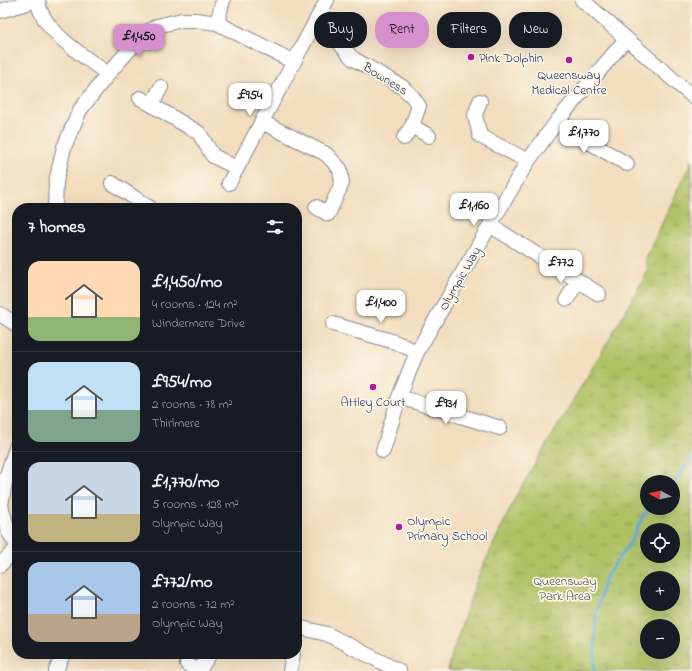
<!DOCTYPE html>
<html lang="en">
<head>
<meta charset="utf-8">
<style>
  body { margin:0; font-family:"Indie Flower",sans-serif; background:#20242c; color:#f1f3f6; height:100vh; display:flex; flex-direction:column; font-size:15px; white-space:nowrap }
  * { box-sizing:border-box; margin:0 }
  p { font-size:13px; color:#9ea1a6 }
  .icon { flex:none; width:22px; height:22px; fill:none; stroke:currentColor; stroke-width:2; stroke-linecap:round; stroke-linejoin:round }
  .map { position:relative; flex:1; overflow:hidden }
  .panel { position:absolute; left:12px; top:203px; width:290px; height:456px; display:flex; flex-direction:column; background:#171b24; border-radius:16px; box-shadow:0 4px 16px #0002 }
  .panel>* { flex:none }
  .top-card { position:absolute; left:314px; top:12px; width:318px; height:36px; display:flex; gap:8px }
  .needle { width:26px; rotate:278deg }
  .controls { position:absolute; left:640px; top:475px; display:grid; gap:8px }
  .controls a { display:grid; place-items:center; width:40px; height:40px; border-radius:50%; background:#171b24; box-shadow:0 4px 16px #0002; font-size:20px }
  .price { position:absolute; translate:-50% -34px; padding:0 9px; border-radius:8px; background:#fff; color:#222; font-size:13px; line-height:26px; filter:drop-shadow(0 1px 2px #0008) }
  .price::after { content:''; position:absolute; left:50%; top:24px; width:12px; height:9px; margin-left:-6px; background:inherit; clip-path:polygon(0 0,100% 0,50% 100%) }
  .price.active { background:#d690ce; color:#111 }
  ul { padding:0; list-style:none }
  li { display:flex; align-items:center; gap:12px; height:100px; padding:0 16px }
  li+li { border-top:1px solid #363941 }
  li span { display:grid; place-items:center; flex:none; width:112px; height:80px; border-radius:12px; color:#555 }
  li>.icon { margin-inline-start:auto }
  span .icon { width:48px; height:48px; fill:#fffc; stroke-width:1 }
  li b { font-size:17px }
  h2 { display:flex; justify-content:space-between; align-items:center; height:48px; padding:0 16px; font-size:17px }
  .chip { padding:0 14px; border-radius:16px; background:#171b24; box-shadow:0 4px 16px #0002; font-size:14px; line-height:36px }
  .chip.active { background:#d690ce; color:#111 }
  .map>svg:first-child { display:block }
</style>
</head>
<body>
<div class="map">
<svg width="692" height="671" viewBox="0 0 692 671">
  <defs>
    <pattern id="park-tufts" width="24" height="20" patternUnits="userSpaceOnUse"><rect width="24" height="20" fill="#afc164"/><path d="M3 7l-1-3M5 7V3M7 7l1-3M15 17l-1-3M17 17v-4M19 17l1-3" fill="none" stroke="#8e9d56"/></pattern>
  </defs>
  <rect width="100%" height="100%" fill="#fcf5e5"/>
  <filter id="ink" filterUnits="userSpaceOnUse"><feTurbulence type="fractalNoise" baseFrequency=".025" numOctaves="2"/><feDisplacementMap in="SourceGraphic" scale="8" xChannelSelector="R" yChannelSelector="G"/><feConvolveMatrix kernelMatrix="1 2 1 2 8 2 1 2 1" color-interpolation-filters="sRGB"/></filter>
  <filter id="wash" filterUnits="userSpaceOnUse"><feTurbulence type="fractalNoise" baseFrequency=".012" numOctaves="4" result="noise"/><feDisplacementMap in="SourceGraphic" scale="16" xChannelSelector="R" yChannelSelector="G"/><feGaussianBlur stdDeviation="0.9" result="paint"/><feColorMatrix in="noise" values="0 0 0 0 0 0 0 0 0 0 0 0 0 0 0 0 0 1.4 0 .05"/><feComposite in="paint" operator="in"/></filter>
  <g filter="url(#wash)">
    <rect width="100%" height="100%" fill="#f2ddbd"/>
    <path fill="url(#park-tufts)" stroke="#657861" fill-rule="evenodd" d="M692 159V671H448L452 654 477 579 517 494 609 340 648 271 646 258ZM647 482H673V508H647ZM647 530H673V556H647ZM647 578H673V604H647ZM647 626H673V652H647Z"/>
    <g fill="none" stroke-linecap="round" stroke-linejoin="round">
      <path stroke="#62aad9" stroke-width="3" d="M673 484 692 458
        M594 671 596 614 605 578 633 538 643 515 651 508"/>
    </g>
  </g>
  <g filter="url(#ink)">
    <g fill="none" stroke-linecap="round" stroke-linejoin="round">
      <defs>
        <path id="minor" d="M38 0C39 4 39 9 41 12 51 36 88 59 108 74
          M582 0 692 96
          M0 11 37 0
          M217 23 223 0
          M313 27 337 40 352 58 401 86 412 96 419 106 412 126 404 138
          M140 98 199 133 213 156 237 168
          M480 101 475 115 480 136 528 161
          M152 104 161 87
          M558 120 575 134 627 164
          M262 122 326 154 340 169 342 183 328 214 316 207
          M412 126 429 136
          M112 183 150 208
          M229 183 327 0
          M55 208 56 182 64 147 80 110 108 74 130 49 145 34 157 26 182 20H196L217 23 294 62
          M490 225 599 294
          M567 299 578 281
          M0 314 17 325
          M333 324 395 342 417 352
          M399 397 500 428
          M17 445 6 478 1 505 8 531 17 545
          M383 451 399 397 417 352 490 225 528 161 558 120 626 39
          M0 565 17 548
          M297 627 327 634 399 671
          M187 664 198 671
          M56 671 63 654
          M199 671 210 654
          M290 671 293 654"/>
      </defs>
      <use href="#minor" stroke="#86868e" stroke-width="16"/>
      <use href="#minor" stroke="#fff" stroke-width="14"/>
    </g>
  </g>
  <g fill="#b5179e" stroke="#fcf5e5" stroke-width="1.5">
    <circle cx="471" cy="57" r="4"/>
    <circle cx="569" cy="60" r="4"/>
    <circle cx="373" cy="387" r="4"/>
    <circle cx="399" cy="527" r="4"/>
  </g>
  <g text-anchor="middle" stroke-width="3.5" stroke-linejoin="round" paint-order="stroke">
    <g font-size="13" fill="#1b2f5e" stroke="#fcf5e5" text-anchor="start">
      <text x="479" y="62">Pink Dolphin</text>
      <text x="569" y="79" text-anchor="middle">Queensway<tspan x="569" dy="15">Medical Centre</tspan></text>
      <text x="373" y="406" text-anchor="middle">Attley Court</text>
      <text x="407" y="525">Olympic<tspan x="407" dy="15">Primary School</tspan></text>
    </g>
    <g font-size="13" fill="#1b2f5e" stroke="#fcf5e5">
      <text transform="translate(386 78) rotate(32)" y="5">Bowness</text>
      <text transform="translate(459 278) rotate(-60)" y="5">Olympic Way</text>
    </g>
    <g font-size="13" fill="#475b60" stroke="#fcf5e5">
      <text x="565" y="585">Queensway<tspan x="565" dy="15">Park Area</tspan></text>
    </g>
  </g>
</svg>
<div class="controls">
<a><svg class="needle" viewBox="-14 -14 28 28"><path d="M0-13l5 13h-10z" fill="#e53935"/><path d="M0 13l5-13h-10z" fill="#9ea1a6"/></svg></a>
<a><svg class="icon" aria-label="locate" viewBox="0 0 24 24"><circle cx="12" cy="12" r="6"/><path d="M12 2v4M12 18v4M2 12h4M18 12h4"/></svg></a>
<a>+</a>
<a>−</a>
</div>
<b class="price active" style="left:139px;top:58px">£1,450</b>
<b class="price" style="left:250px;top:117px">£954</b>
<b class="price" style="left:584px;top:154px">£1,770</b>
<b class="price" style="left:474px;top:227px">£1,160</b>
<b class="price" style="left:561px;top:284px">£772</b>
<b class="price" style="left:381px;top:324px">£1,400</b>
<b class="price" style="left:446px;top:425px">£931</b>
<div class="top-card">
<a class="chip">Buy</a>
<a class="chip active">Rent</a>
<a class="chip">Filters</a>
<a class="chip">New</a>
</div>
<section class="panel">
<h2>7 homes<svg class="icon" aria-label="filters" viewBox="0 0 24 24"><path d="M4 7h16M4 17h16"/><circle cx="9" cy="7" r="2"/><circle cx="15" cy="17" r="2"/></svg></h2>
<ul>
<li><span style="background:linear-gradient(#ffd9b3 70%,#8fb573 0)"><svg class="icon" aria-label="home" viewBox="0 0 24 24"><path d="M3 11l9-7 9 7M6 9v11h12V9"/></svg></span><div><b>£1,450/mo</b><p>4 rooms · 124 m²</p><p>Windermere Drive</p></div></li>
<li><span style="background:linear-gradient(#bfe0f5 60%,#7fa58c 0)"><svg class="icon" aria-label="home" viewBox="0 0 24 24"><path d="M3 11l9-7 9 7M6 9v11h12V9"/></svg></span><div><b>£954/mo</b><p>2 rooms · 78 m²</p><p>Thirlmere</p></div></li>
<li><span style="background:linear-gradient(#c9d6e8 65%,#c2b280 0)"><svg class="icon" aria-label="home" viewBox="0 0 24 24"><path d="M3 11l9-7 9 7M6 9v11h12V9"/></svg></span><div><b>£1,770/mo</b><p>5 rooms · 128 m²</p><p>Olympic Way</p></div></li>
<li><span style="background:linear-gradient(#a9c7e8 65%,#b9a48a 0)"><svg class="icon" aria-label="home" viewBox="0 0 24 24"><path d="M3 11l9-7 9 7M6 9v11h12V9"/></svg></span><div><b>£772/mo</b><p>2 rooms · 72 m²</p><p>Olympic Way</p></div></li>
</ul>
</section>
</div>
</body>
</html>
